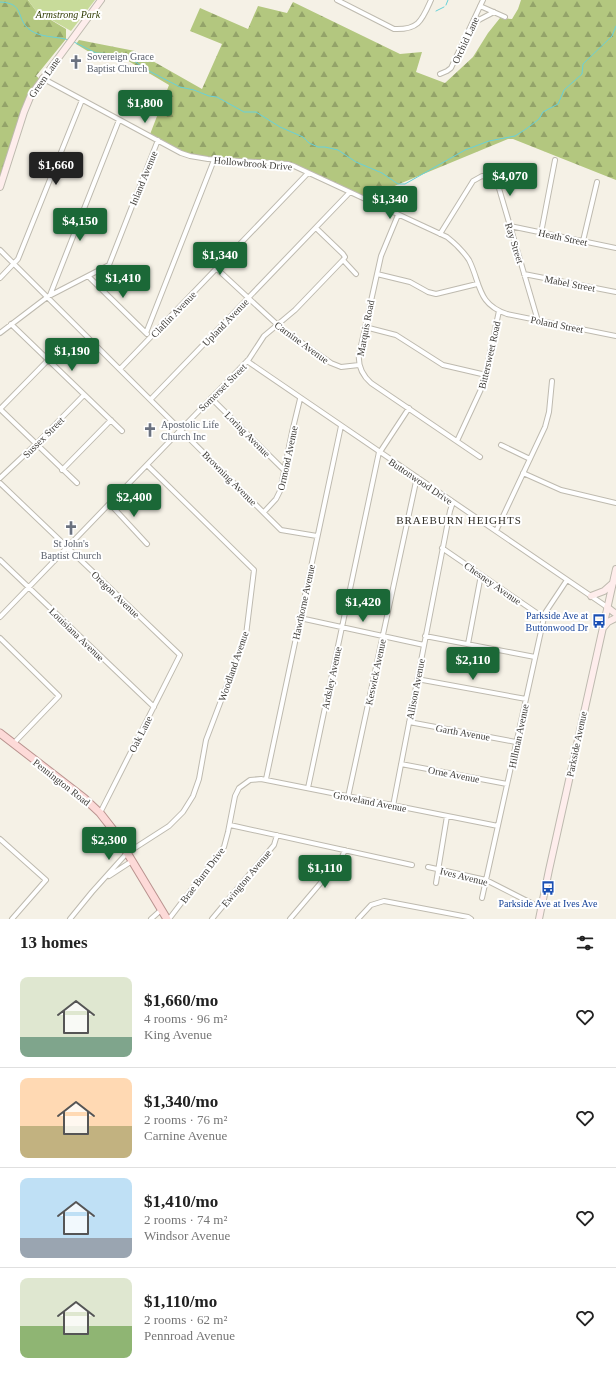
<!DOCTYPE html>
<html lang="en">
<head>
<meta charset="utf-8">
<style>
  body { margin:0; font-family:Georgia,serif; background:#f2f2f2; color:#222; height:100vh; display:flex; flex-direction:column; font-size:15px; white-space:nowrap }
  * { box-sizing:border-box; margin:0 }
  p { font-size:13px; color:#767676 }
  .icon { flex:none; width:22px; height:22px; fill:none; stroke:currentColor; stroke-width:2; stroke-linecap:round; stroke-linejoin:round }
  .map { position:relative; height:919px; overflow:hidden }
  .details { display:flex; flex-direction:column; background:#fff; flex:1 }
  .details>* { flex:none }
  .price { position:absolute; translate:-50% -34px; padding:0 9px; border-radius:4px; background:#1b6837; color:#fff; font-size:13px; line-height:26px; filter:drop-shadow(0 1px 2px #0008) }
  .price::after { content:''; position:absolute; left:50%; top:24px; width:12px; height:9px; margin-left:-6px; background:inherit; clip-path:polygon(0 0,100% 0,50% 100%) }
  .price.active { background:#222; color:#fff }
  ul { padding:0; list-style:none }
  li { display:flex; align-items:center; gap:12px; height:100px; padding:0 20px }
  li+li { border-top:1px solid #e0e0e0 }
  li span { display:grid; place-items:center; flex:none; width:112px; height:80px; border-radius:8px; color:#555 }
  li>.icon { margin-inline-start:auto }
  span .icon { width:48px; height:48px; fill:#fffc; stroke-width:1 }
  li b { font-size:17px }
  h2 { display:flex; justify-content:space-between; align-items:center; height:48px; padding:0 20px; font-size:17px }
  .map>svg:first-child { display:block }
</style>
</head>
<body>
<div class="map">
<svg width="616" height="919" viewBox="0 0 616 919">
  <defs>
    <pattern id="forest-firs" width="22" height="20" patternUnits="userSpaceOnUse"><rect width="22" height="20" fill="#b3c77f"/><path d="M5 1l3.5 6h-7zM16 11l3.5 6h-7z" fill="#93a369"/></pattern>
  </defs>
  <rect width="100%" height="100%" fill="#f5f1e6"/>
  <path fill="url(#forest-firs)" d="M0 0H28L36 11 66 29V39L36 76 43 81 28 104 0 180Z
    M521 0H616V180L513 139H508L392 187 379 206 293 165 205 160 169 147 149 137 169 85 125 59 99 58 76 44 79 40 135 51 202 89 222 44 190 31 200 8 248 29 258 6 287 13 293 2 400 54 422 52 416 72 445 83 473 57 488 33 500 18 512 19 518 9Z"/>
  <path fill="#c8db9a" d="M28 0H95L71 31 36 11Z"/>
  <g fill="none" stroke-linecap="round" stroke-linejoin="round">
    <path stroke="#68d1d9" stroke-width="1" d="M0 2C26 3 15 19 30 30 41 38 56 36 69 40
      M446 5 448 0
      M436 11 444 7
      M74 42 96 53 118 54 127 56 147 70 180 87 194 90 209 96 217 97 244 112H256L280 127 303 137 309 143 318 147H325L338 150 356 162 382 173 398 184H405L465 150 489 141 515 136 526 129 539 119 543 112 558 104 564 90 582 74 583 64 612 36 616 26"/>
    <defs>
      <path id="street" d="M337 0 394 29C419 30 422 20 431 0
        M480 6 505 17
        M473 23 494 12
        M440 74 447 71 451 68 483 0
        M42 78 181 153 190 156 208 159 288 164 294 166 447 237C456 244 463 251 469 260 481 284 477 304 507 314L616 336
        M398 215 381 256 359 355C358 366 362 375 371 383L480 457
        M510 226 616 248
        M316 228 343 254 345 257 343 260
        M541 233 555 160
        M440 234 473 181 482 176 493 179 498 185 538 321
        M583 241 597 182
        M0 250 281 530 317 536
        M343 260 356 274
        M216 268 282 329 331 363 341 367 359 365
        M377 274 410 282 428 292 436 294 477 284
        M524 274 616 292
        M88 276 147 334
        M0 278 18 259 82 100
        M51 295 109 265 158 140
        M11 324 122 431
        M365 327 396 335 443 365 486 375
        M0 333 50 295 119 120
        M146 333 214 160
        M247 361 607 607
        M120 369 308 173
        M211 398 285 471
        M151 399 350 192
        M0 409 77 483
        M0 409 48 360
        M457 441 483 385 499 311
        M501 445 530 459
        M380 452 409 408
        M62 470 111 420
        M523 473 561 490 616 503
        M0 478 36 444 84 395
        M0 483 180 655 100 813
        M110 504 147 544
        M264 512 276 499 280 491 292 432 300 399
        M496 531 545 427 549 412 552 381
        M442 548 544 618
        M0 560 154 707
        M0 617 249 359 264 336 295 310 343 260
        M300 618 424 645
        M425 636 535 657
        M0 638 59 696 13 744
        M468 644 481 575
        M417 679 526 699
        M409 722 516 742
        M401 764 507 784
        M266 779 341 426
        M308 788 379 452
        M348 797 417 477
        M393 806 450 511 453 502
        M230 825 412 865
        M0 839 46 880 12 919
        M428 867 486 880 541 908
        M109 876 132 861
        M436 883 447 816
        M482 898 545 613 567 580
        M70 919 92 892 127 853 169 826 183 812 193 796 199 779 206 740 246 635 254 570 147 465
        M151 919 161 910
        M169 919 224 847 228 832 235 796 239 788 250 780 261 779 498 826
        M212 919 274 845 277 835
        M290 919 341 859 345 850
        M358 919 371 905 384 901 468 917 471 919"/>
      <path id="secondary" d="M0 187 24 112 31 95 101 0
        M591 596 604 591 613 583
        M607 607 616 614
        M603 628 608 622 616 618
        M539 919 549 870 616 569"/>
      <path id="primary" d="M0 733 84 798 100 813 114 831 167 919"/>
    </defs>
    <use href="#street" stroke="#bebaaf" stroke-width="6"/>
    <use href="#secondary" stroke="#bebaaf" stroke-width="8"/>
    <use href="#primary" stroke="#b9938f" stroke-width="9"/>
    <use href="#street" stroke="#fff" stroke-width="4"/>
    <use href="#secondary" stroke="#feedec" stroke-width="6"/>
    <use href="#primary" stroke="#fddad8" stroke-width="7"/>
  </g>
  <defs>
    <symbol id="church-bare" viewBox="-9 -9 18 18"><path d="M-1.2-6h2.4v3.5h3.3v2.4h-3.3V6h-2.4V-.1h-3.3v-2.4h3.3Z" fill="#6b7280" stroke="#fff" stroke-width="2.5" paint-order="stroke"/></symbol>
    <symbol id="bus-bare" viewBox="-9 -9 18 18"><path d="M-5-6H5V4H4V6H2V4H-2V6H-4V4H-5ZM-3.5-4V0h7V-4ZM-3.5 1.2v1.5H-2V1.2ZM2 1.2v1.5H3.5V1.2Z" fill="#1a4fb4" stroke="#fff" stroke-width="2.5" paint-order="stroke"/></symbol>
  </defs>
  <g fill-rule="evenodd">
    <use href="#church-bare" x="66" y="52" width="20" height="20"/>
    <use href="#church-bare" x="140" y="420" width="20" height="20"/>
    <use href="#church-bare" x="61" y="518" width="20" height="20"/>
    <use href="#bus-bare" x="589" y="611" width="20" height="20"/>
    <use href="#bus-bare" x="538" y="878" width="20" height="20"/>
  </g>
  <g text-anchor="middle" stroke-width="4" stroke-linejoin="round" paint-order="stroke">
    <g font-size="10" font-style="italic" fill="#303b03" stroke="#fff">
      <text x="68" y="18">Armstrong Park</text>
    </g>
    <g font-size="10" fill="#3f3d39" stroke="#fff">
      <text transform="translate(465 40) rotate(-65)" y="4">Orchid Lane</text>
      <text transform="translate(44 77) rotate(-55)" y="4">Green Lane</text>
      <text transform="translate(253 163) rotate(5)" y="4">Hollowbrook Drive</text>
      <text transform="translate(143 178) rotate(-68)" y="4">Inland Avenue</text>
      <text transform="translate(563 237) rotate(12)" y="4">Heath Street</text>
      <text transform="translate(515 243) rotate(73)" y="4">Ray Street</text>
      <text transform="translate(570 283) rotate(11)" y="4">Mabel Street</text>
      <text transform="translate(173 314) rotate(-46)" y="4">Claflin Avenue</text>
      <text transform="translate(225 322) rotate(-46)" y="4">Upland Avenue</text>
      <text transform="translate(557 324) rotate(11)" y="4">Poland Street</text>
      <text transform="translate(365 328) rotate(-79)" y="4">Marquis Road</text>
      <text transform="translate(302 342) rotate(36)" y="4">Carnine Avenue</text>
      <text transform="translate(489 355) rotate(-77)" y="4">Bittersweet Road</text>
      <text transform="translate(222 387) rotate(-45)" y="4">Somerset Street</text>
      <text transform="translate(248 434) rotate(45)" y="4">Loring Avenue</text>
      <text transform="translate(43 437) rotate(-45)" y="4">Sussex Street</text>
      <text transform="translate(287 458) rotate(-78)" y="4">Ormond Avenue</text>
      <text transform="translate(230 478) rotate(45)" y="4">Browning Avenue</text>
      <text transform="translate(421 481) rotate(34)" y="4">Buttonwood Drive</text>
      <text transform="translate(493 583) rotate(35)" y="4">Chesney Avenue</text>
      <text transform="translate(116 594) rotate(44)" y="4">Oregon Avenue</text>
      <text transform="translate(303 602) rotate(-78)" y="4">Hawthorne Avenue</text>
      <text transform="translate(77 634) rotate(44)" y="4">Louisiana Avenue</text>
      <text transform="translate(233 666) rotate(-71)" y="4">Woodland Avenue</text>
      <text transform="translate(375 672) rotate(-78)" y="4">Keswick Avenue</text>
      <text transform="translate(331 678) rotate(-78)" y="4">Ardsley Avenue</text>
      <text transform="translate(415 689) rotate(-79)" y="4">Allison Avenue</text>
      <text transform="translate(463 732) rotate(10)" y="4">Garth Avenue</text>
      <text transform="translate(140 734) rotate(-63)" y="4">Oak Lane</text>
      <text transform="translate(518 736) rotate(-78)" y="4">Hillman Avenue</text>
      <text transform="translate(576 744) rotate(-78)" y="4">Parkside Avenue</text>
      <text transform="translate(454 774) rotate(11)" y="4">Orne Avenue</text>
      <text transform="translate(62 782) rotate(38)" y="4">Pennington Road</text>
      <text transform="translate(370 801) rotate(11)" y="4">Groveland Avenue</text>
      <text transform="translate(202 875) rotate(-53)" y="4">Brae Burn Drive</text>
      <text transform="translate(464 876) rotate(14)" y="4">Ives Avenue</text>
      <text transform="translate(246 878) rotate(-50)" y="4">Ewington Avenue</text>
    </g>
    <g font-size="10" fill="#5b616d" stroke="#fff" text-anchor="start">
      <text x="87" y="60">Sovereign Grace<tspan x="87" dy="12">Baptist Church</tspan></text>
      <text x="161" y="428">Apostolic Life<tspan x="161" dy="12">Church Inc</tspan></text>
      <text x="71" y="547" text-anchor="middle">St John's<tspan x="71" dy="12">Baptist Church</tspan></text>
    </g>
    <g font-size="10" fill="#164399" stroke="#fff" text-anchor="end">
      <text x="588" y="619">Parkside Ave at<tspan x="588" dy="12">Buttonwood Dr</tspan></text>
      <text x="548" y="907" text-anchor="middle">Parkside Ave at Ives Ave</text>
    </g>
    <g font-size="11" letter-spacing="1" fill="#302d25" stroke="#fff">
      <text x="459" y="524">BRAEBURN HEIGHTS</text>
    </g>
  </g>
</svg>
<b class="price" style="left:145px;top:124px">$1,800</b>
<b class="price active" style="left:56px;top:186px">$1,660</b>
<b class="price" style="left:510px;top:197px">$4,070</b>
<b class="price" style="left:390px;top:220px">$1,340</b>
<b class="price" style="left:80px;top:242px">$4,150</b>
<b class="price" style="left:220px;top:276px">$1,340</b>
<b class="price" style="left:123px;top:299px">$1,410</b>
<b class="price" style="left:72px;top:372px">$1,190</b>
<b class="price" style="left:134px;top:518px">$2,400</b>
<b class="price" style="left:363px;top:623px">$1,420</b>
<b class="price" style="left:473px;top:681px">$2,110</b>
<b class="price" style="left:109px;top:861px">$2,300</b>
<b class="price" style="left:325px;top:889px">$1,110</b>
</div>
<section class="details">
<h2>13 homes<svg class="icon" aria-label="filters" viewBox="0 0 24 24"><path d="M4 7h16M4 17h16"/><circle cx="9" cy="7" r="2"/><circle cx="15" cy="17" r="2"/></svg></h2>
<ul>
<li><span style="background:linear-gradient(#dfe7d0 75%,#7fa58c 0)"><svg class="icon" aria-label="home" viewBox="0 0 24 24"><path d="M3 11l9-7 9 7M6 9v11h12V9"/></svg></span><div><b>$1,660/mo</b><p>4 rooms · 96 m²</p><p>King Avenue</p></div><svg class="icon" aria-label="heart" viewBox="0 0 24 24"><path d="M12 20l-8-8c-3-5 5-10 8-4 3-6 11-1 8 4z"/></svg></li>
<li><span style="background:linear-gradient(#ffd9b3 60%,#c2b280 0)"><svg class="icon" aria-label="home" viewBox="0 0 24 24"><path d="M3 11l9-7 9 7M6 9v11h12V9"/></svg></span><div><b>$1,340/mo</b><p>2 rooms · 76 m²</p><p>Carnine Avenue</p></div><svg class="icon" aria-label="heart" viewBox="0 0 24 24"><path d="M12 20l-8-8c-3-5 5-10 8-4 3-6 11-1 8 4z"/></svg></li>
<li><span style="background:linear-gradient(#bfe0f5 75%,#9aa5b1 0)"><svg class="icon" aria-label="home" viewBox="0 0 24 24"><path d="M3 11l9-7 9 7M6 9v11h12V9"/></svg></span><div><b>$1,410/mo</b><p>2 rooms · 74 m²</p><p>Windsor Avenue</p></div><svg class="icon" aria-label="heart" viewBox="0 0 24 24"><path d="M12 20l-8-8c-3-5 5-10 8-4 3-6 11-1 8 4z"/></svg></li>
<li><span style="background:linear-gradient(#dfe7d0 60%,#8fb573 0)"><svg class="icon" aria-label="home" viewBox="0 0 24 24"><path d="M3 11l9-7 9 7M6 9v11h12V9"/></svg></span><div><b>$1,110/mo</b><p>2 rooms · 62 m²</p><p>Pennroad Avenue</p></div><svg class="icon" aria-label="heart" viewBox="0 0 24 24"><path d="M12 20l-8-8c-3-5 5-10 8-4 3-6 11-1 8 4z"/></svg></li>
</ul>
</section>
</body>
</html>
